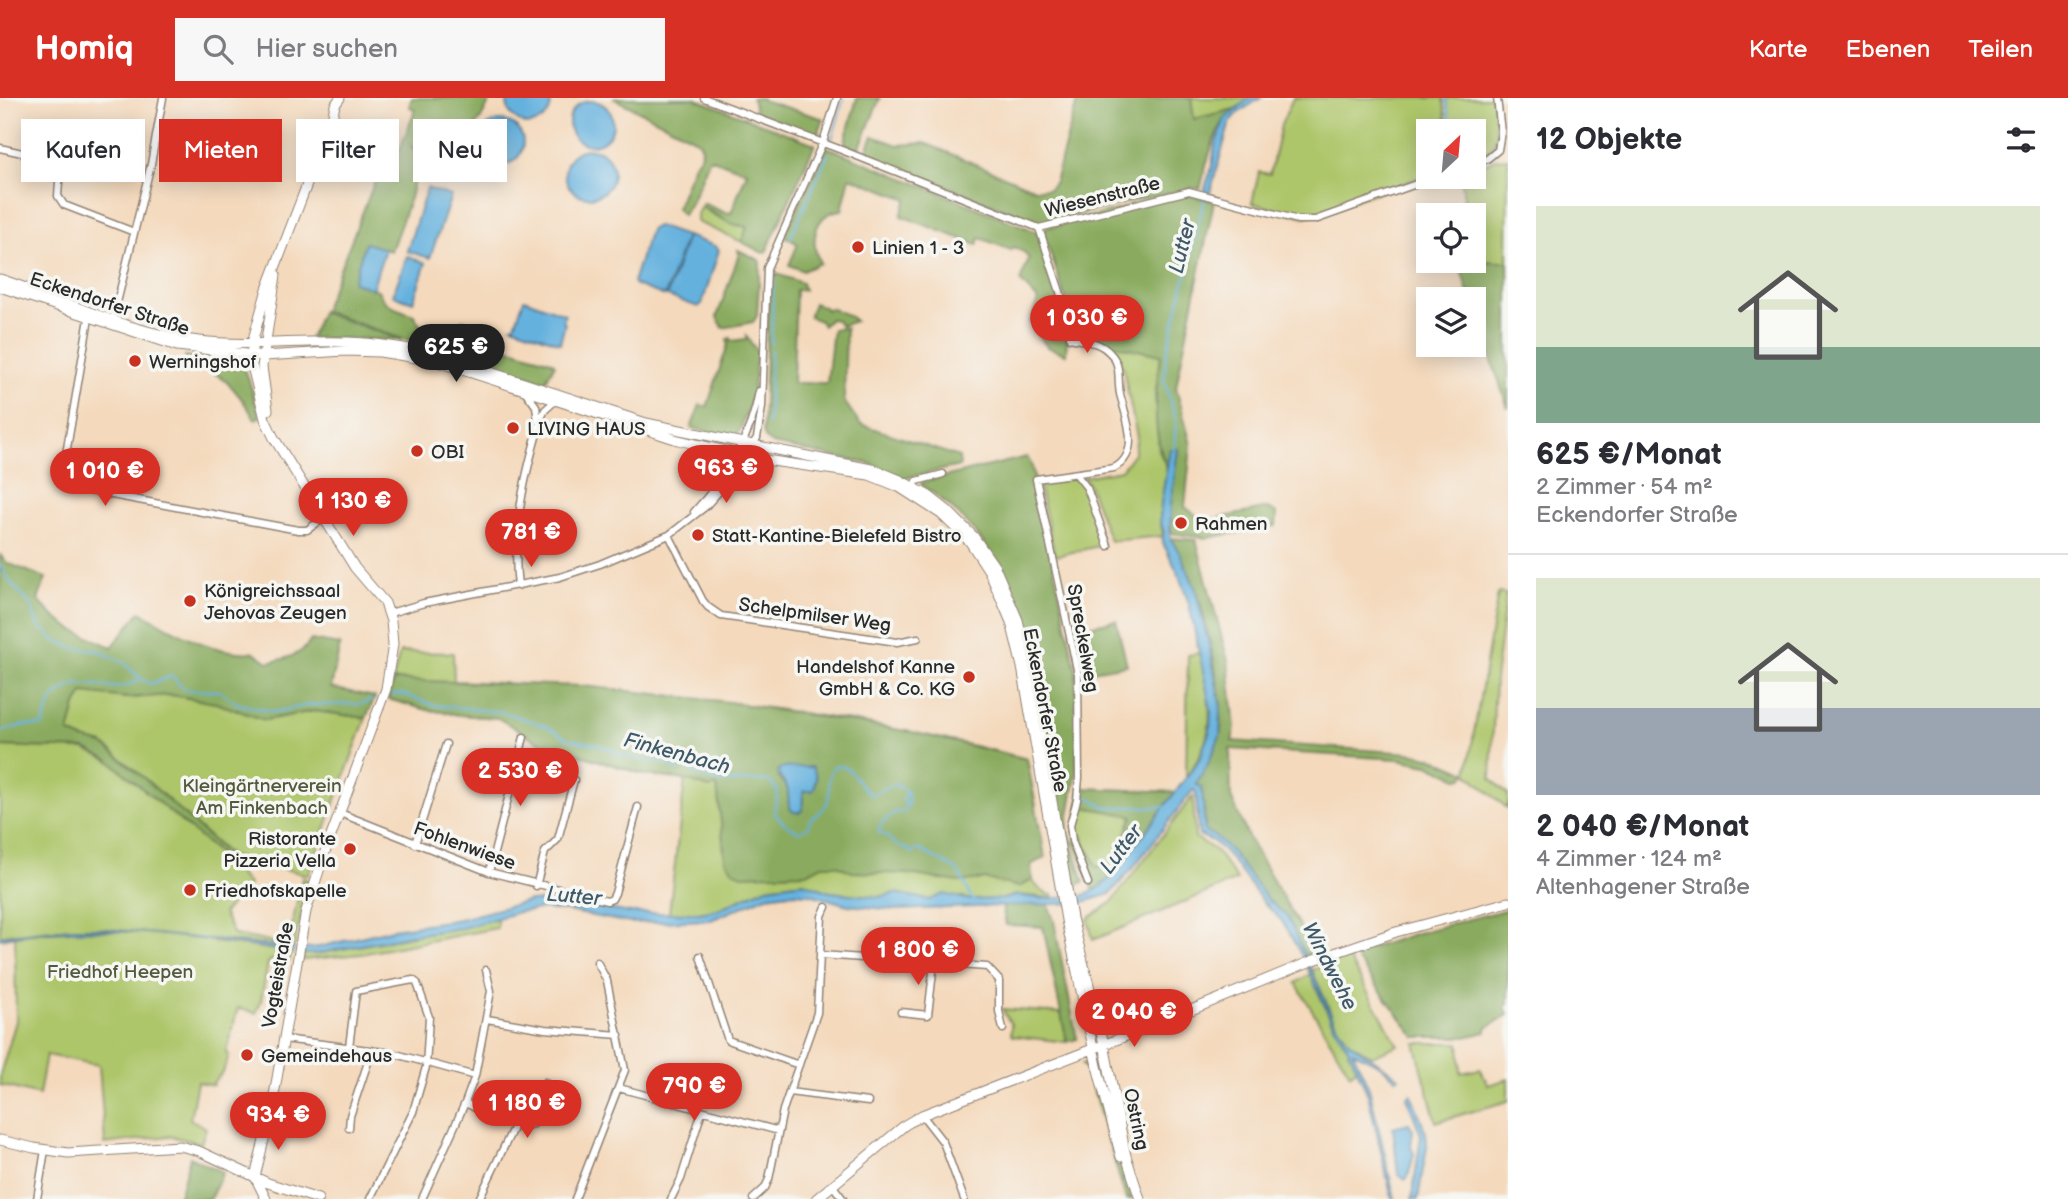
<!DOCTYPE html>
<html lang="de">
<head>
<meta charset="utf-8">
<style>
  body { margin:0; font-family:"Balsamiq Sans",sans-serif; background:#f7f7f7; color:#2b2b33; height:100vh; display:flex; flex-direction:column; font-size:26px; white-space:nowrap }
  * { box-sizing:border-box; margin:0 }
  p { font-size:23px; color:#7c7c81 }
  .icon { flex:none; width:38px; height:38px; fill:none; stroke:currentColor; stroke-width:2; stroke-linecap:round; stroke-linejoin:round }
  .map { position:relative; flex:1; overflow:hidden }
  .drawer { display:flex; flex-direction:column; background:#fff; width:560px }
  .drawer>* { flex:none }
  .hud { position:absolute; left:21px; top:21px; width:665px; height:63px; display:flex; gap:14px }
  .needle { width:46px; rotate:26deg }
  .tools { position:absolute; left:1416px; top:21px; display:grid; gap:14px }
  .tools a { display:grid; place-items:center; width:70px; height:70px; border-radius:0px; background:#fff; box-shadow:0 4px 18px #0003; font-size:35px }
  .price { position:absolute; translate:-50% -60px; padding:0 16px; border-radius:24px; background:#d93025; color:#fff; font-size:23px; line-height:46px; filter:drop-shadow(0 2px 4px #0008) }
  .price::after { content:''; position:absolute; left:50%; top:42px; width:21px; height:16px; margin-left:-10px; background:inherit; clip-path:polygon(0 0,100% 0,50% 100%) }
  .price.on { background:#222; color:#fff }
  ul { padding:0; list-style:none }
  li { display:grid; align-content:center; gap:14px; height:371px; padding:0 28px }
  li+li { border-top:2px solid #e1e1e2 }
  li span { display:grid; place-items:center; height:217px; border-radius:0px; color:#555 }
  li>.icon { margin-inline-start:auto }
  span .icon { width:126px; height:126px; fill:#fffc; stroke-width:1 }
  li b { font-size:30px }
  h2 { display:flex; justify-content:space-between; align-items:center; height:84px; padding:0 28px; font-size:30px }
  .tag { padding:0 24px; border-radius:0px; background:#fff; box-shadow:0 4px 18px #0003; font-size:24px; line-height:63px }
  .tag.on { background:#d93025; color:#fff }
  header { display:flex; align-items:center; gap:42px; box-sizing:border-box; height:98px; padding:0 35px; background:#d93025; color:#fff }
  header strong { font-size:33px }
  nav { display:flex; gap:38px; margin-inline-start:auto; font-size:24px }
  .search { width:490px; height:63px; background:#f7f7f7; display:flex; align-items:center; gap:18px; box-sizing:border-box; padding:0 24px; border-radius:0px; color:#7c7c81; font-size:26px }
  main { display:flex; flex:1; min-height:0 }
  .map>svg:first-child { display:block }
</style>
</head>
<body>
<header>
<strong>Homiq</strong>
<div class="search"><svg class="icon" aria-label="search" viewBox="0 0 24 24"><circle cx="10" cy="10" r="6"/><path d="M15 15l6 6"/></svg>Hier suchen</div>
<nav><a>Karte</a><a>Ebenen</a><a>Teilen</a></nav>
</header>
<main>
<div class="map">
<svg width="1508" height="1101" viewBox="0 0 1508 1101">
  <rect width="100%" height="100%" fill="#f6f6f2"/>
  <filter id="ink" filterUnits="userSpaceOnUse"><feTurbulence type="fractalNoise" baseFrequency=".0143" numOctaves="2"/><feDisplacementMap in="SourceGraphic" scale="14" xChannelSelector="R" yChannelSelector="G"/><feConvolveMatrix kernelMatrix="1 2 1 2 8 2 1 2 1" color-interpolation-filters="sRGB"/></filter>
  <filter id="wash" filterUnits="userSpaceOnUse"><feTurbulence type="fractalNoise" baseFrequency=".00686" numOctaves="4" result="noise"/><feDisplacementMap in="SourceGraphic" scale="28" xChannelSelector="R" yChannelSelector="G"/><feGaussianBlur stdDeviation="1.57" result="paint"/><feColorMatrix in="noise" values="0 0 0 0 0 0 0 0 0 0 0 0 0 0 0 0 0 1.4 0 .05"/><feComposite in="paint" operator="in"/></filter>
  <g filter="url(#wash)">
    <rect width="100%" height="100%" fill="#f4d9bc"/>
    <path fill="#aec66b" stroke="#6c784b" stroke-width="2" d="M1191 0H1250L1235 11 1194 21Z
      M1293 0H1443L1448 33H1428V77L1305 119 1252 105 1259 74 1270 76 1281 27Z
      M1446 0H1492C1495 27 1506 51 1474 61V33H1451Z
      M1508 60 1507 165 1474 162V117H1464V99L1461 79H1474V71L1495 61Z
      M703 105V110C717 121 731 124 747 129L742 144 697 124V116Z
      M1102 244 1161 257 1155 298 1159 353 1167 370 1161 405 1160 422 1163 438 1110 443 1089 387 1083 379 1121 372 1134 355 1137 339 1123 270 1112 252Z
      M1077 380 1083 386 1103 447 1055 458 1039 386Z
      M1498 495 1506 496 1495 582 1491 680 1508 697V711L1467 675Z
      M400 554 453 555 454 583C647 590 840 612 1027 661L1036 708 1041 761 1032 764 1030 775C1034 787 1040 795 1052 797L1053 800 1017 797 1002 801 971 802 962 799 930 802 895 795 879 799 830 794 803 784 767 789 711 814 669 815 685 682 646 677 541 645 498 620 460 617 424 611 388 601Z
      M1200 555C1210 610 1220 631 1186 680L1188 557Z
      M84 594 127 600 172 597 216 605 265 622 314 613 366 620 308 777 230 758 143 679 103 646 83 641 69 635 76 607Z
      M0 648 85 651 109 662 223 759 249 787 223 815 234 837 288 847 302 780 308 782 294 850 212 841 213 844 293 854 289 864 271 862 268 865 261 903 256 915 238 910 226 955 229 957 223 974 214 983 213 987 197 984 190 1021 206 1030 201 1045 169 1038 105 1046 99 967 46 957 39 997 0 987V977L16 923 15 838 14 835 0 838Z
      M1193 698 1195 739 1216 753 1237 782 1093 842 1088 821 1111 805Z
      M1078 708 1133 717 1116 762 1097 770 1082 738 1076 734Z
      M497 819V830L361 856 302 862 303 856H316C376 844 438 835 497 819Z
      M1347 858 1398 947 1372 958 1349 944 1335 924 1312 872Z
      M1310 876 1333 926 1348 950 1357 970 1350 976 1296 885Z
      M1002 911 1061 915 1067 944 1013 938 1011 937V926Z
      M1459 945 1461 975 1480 971 1488 987 1508 981V1003L1436 1024 1415 945Z"/>
    <path fill="#8aab5f" stroke="#5a6b45" stroke-width="2" fill-rule="evenodd" d="M412 0H491C486 11 477 33 464 35 452 37 442 36 430 40L423 52 411 48 420 60 410 100 391 153 365 145 353 184 378 192C384 209 398 211 414 217L423 232 430 237 465 248 497 252 508 250 551 263 555 266 545 284 444 250 402 241 323 213 380 71 391 74 415 12 409 8Z
      M613 0H694L815 46 766 154 763 155 742 144 747 129 731 126 703 109V105L723 114 731 115 747 74 710 60 693 100 683 117 676 111 694 66 700 58 702 50 699 43Z
      M752 0H762V2L824 21 818 35 810 36 756 16Z
      M857 0H880L860 49 856 51 845 47V43Z
      M1078 0H1191L1194 21 1235 11C1212 31 1208 63 1200 91L1191 90 1040 125 868 58 866 54 873 38 898 47 925 45 1035 91H1049L1055 84Z
      M827 49 1037 134 1068 230 1066 256 1047 249 1030 224 1038 202 1020 183 1029 161 1024 154 1013 149 1011 152 980 140 977 147 901 118 907 101 850 79 842 112C813 115 810 144 820 165L803 173 789 167 798 146 784 138Z
      M1177 97H1188L1214 103 1176 289 1191 347 1185 409 1204 423 1268 410 1277 415 1276 428 1207 440 1171 435V405L1178 351 1170 352 1167 370C1151 335 1155 294 1161 257L1073 238 1074 226 1043 134 1046 130Z
      M738 152 759 162 760 166 757 218 753 224 723 230 717 219 739 156Z
      M1508 153V310L1474 211V201H1470L1459 165 1460 163 1507 164Z
      M777 176 802 185 804 192H796L793 285H827L833 231 846 230 844 303 860 326 959 359 960 368 905 380 870 366 772 346C765 342 763 338 763 330L769 181Z
      M814 205 824 209 826 212 829 210 848 217 855 223 841 228 837 222 830 221 823 228 820 223 809 219Z
      M321 214 401 242 310 240Z
      M746 238 757 253C755 281 752 310 738 335L731 338 691 330 700 307 707 309 728 246 727 241 731 240V243L746 241Z
      M185 258 240 266 248 279 260 319 255 321C235 288 221 274 185 261Z
      M1027 359 1031 365 1076 572 1077 672 1067 729 1084 784 1073 788C1064 735 1057 683 1047 630 1032 551 1021 480 963 421 950 408 936 396 921 387L922 384Z
      M1170 440 1196 442 1228 563 1235 630 1232 643 1411 655 1433 660 1467 675 1463 680H1457L1432 668 1398 661 1230 651 1231 699 1249 741 1311 848 1313 855 1305 857 1297 844 1287 818 1269 803 1229 751 1205 734 1204 712 1196 686C1205 671 1215 654 1220 637 1227 611 1205 516 1195 489 1188 471 1178 457 1170 440Z
      M0 457 7 465 46 480 38 502C62 530 79 535 112 549L140 514C174 532 214 558 254 554L268 564C283 562 303 557 311 542L340 547 331 590 375 599 366 620 314 613 265 622 216 605 172 597 127 600 83 595 76 607 69 635 83 641 103 646 143 679 226 755 223 759 109 662 85 651 0 648Z
      M1116 522 1127 567 1080 575 1072 532Z
      M394 582 583 588 729 604 912 634 1027 661 1045 759 1031 767 1032 782 1019 789 985 781 959 784 908 776 852 774 837 767H822L807 775 742 777 733 772 725 762 717 688 709 690 685 682 646 677 541 645 498 620 460 617 424 611 388 601ZM781 670H812L803 695V710L798 715 789 710 788 690 778 679Z
      M1081 690 1175 694 1113 778 1094 793 1075 743 1076 734 1082 738 1097 769 1116 763 1133 718 1078 708Z
      M1048 806 1054 823 1077 941 1067 944 1043 829 1006 827 1002 807Z
      M1508 811V906L1505 908 1508 917 1486 930V934L1465 939H1415L1353 856 1417 835Z
      M1089 964 1094 969 1132 1101H1126L1087 972 1082 966Z
      M190 1059 223 1074 210 1101H178Z"/>
    <path fill="#65b1de" stroke="#486e84" stroke-width="2" d="M507 0H551C552 16 544 24 528 27 514 23 506 15 507 0Z
      M1250 0H1261L1239 14 1230 24 1210 95 1204 93 1212 69 1215 47 1225 20Z
      M569 25a22 22 0 1 1 44 0a22 22 0 1 1-44 0Z
      M479 45a22 22 0 1 1 44 0a22 22 0 1 1-44 0Z
      M432 65a20 20 0 1 1 40 0a20 20 0 1 1-40 0Z
      M565 75a24 24 0 1 1 48 0a24 24 0 1 1-48 0Z
      M427 90 451 98 430 160 407 153Z
      M657 128 686 138 665 198 635 187 633 184 650 132Z
      M687 138 715 148 719 152 702 206 698 209 667 198Z
      M365 145 385 151 372 191 353 184Z
      M407 158 426 165 413 204 393 197Z
      M524 201 565 216 563 222 565 226 560 245 512 228 515 227Z
      M462 222 503 236 497 246 458 233Z
      M1170 351H1178L1171 405 1170 440 1181 457 1195 489 1210 552 1221 610 1220 638 1207 668 1196 686 1202 690 1205 734 1215 738 1229 751 1269 803 1287 818 1335 924 1349 944 1399 979 1396 981 1380 967 1353 953 1370 993 1395 1101H1392L1368 997 1348 950 1333 926 1302 858 1282 823 1264 805 1227 756 1213 743 1199 737 1196 694 1193 692 1132 771 1110 796 1080 805 895 812 848 807 810 796 790 795 767 798 711 822 630 825 567 813 541 811 519 814 462 830 412 837 316 856H303L304 850H315L393 831 460 821 529 803H567L630 815H700L719 811 767 789 803 784 830 794 879 799 895 795 930 802 944 796 971 802 1002 801 1017 797 1044 801 1082 798 1098 791 1113 778 1199 662 1210 632 1211 612 1189 506 1178 475 1162 443 1164 434 1160 422 1161 405Z
      M812 669C817 676 817 685 813 693H805C800 699 805 707 801 714H793C785 705 791 696 786 687 782 680 778 680 778 673L781 670Z
      M70 830H98L294 850 293 854C197 841 96 821 0 841V838Z
      M1411 996 1426 1035 1427 1048 1418 1101H1412L1421 1037 1407 999Z
      M1409 1025 1413 1032 1411 1049 1414 1056 1408 1079 1405 1082 1398 1076 1393 1029Z"/>
    <g fill="none" stroke-linecap="round" stroke-linejoin="round">
      <path stroke="#65b1de" stroke-width="2" d="M1446 0 1451 33
        M832 41 844 0
        M790 141 828 56
        M771 246 774 177
        M768 326 771 252
        M1174 352 1176 323 1164 282 1166 257 1207 92
        M0 467 10 484 31 507 37 526 54 542 74 550 97 552 124 565 141 581 150 586 172 578 185 592 219 593 238 606 275 614 309 607 360 606 372 602
        M392 597 402 596 433 607 503 614 546 628 568 641 600 647 628 659 665 665 676 671 687 670C718 693 735 680 769 683L778 693 774 715 785 726 799 734 808 729 810 721C842 704 821 686 834 668 853 665 857 688 871 697L894 686 907 693 909 703 904 714H895L880 727 879 735C888 736 890 743 897 747 904 751 907 749 912 755L918 751 954 770C964 779 966 793 974 803
        M0 634 24 627 42 628C48 618 47 606 56 598 85 570 107 602 139 582
        M1081 699 1090 700 1105 709H1165
        M906 708 903 701 907 694"/>
    </g>
  </g>
  <g filter="url(#ink)">
    <g fill="none" stroke-linecap="round" stroke-linejoin="round">
      <defs>
        <path id="street" d="M704 0 839 51 1039 130 1189 93 1298 122H1315L1436 79
          M0 50 53 62 60 70 58 98 64 107 134 134
          M1474 66 1487 61 1498 52 1501 34 1497 0
          M1039 130 1071 227 1070 240C1085 243 1099 243 1110 255 1122 267 1117 281 1120 296 1126 320 1142 355 1114 370L1036 381 1078 576 1079 680 1077 702 1070 727 1072 743 1088 785
          M89 220 63 374 64 384 80 391 298 432H307L324 420
          M113 221 151 66 163 0
          M525 293 536 308 538 323
          M1076 376 1087 390 1108 448
          M914 389 917 383 943 376
          M694 414C725 381 752 338 759 293
          M669 437 703 503 708 509 721 518 897 544 918 540
          M518 488C511 432 526 372 542 318L545 312 555 303
          M390 515 424 505 560 479 600 466 669 437 705 409 731 380 757 340 762 309 767 170 823 44 837 0
          M340 715 489 774 607 803 612 801 615 795 638 709
          M415 746 446 646
          M489 774 524 639
          M536 788 545 754 558 741 574 682
          M821 857 987 869 999 882V913L1003 931
          M700 858 728 942 799 967
          M901 914 928 917 934 865
          M487 921 545 931 619 937
          M284 941 392 955 475 978
          M349 949 356 893 413 882 417 885 429 919 426 969 413 1014 370 1101
          M619 990 779 1033
          M789 994 868 1004
          M465 1005C481 1012 532 1042 541 1018 545 1008 543 995 545 984
          M922 1017 943 1044 964 1101
          M349 1030 350 1018 372 952
          M833 1088 843 1101
          M37 1101 45 1052
          M422 1101 465 1005 475 978 491 893 486 872
          M479 1101 515 1026
          M575 1101 625 972 607 883 597 864
          M671 1101 681 1081 702 1013
          M753 1101 765 1090 769 1081 783 1012 817 915 822 818 826 809"/>
        <path id="secondary" d="M0 181C65 202 130 236 199 243 248 249 299 242 348 244 379 245 408 250 438 257L646 325 876 372 900 382 929 398 947 412 974 439 995 469 1018 522 1029 569 1072 820 1104 946 1126 1058 1140 1101
          M0 189 177 248 264 258 345 253 380 254 435 263 678 342 765 362 869 377 899 389 941 416 970 444 989 473 1011 524 1022 569 1066 822 1097 968 1121 1059
          M268 312 262 269 276 177
          M1098 915C1114 936 1120 929 1143 928
          M0 1042 34 1050 68 1055 180 1048 199 1053 268 1085 318 1101
          M255 1079 272 1009 306 813 325 754 386 591 393 546 391 523 385 505 355 470 274 340 265 321 252 268V245L267 191 332 21 335 7 340 0
          M255 1079 266 1101
          M816 1101 905 1027 922 1017 1152 928 1314 862 1396 834 1508 804"/>
      </defs>
      <use href="#street" stroke="#908274" stroke-width="9"/>
      <use href="#secondary" stroke="#908274" stroke-width="11"/>
      <use href="#street" stroke="#fff" stroke-width="6"/>
      <use href="#secondary" stroke="#fff" stroke-width="9"/>
    </g>
  </g>
  <g fill="#c8321e" stroke="#f6f6f2" stroke-width="2.5">
    <circle cx="858" cy="149" r="7"/>
    <circle cx="135" cy="263" r="7"/>
    <circle cx="513" cy="330" r="7"/>
    <circle cx="417" cy="353" r="7"/>
    <circle cx="1181" cy="425" r="7"/>
    <circle cx="698" cy="437" r="7"/>
    <circle cx="190" cy="503" r="7"/>
    <circle cx="969" cy="579" r="7"/>
    <circle cx="350" cy="751" r="7"/>
    <circle cx="190" cy="792" r="7"/>
    <circle cx="247" cy="957" r="7"/>
  </g>
  <g text-anchor="middle" stroke-width="7" stroke-linejoin="round" paint-order="stroke">
    <g font-size="19" fill="#2b2b2b" stroke="#f6f6f2">
      <text transform="translate(1102 98) rotate(-14)" y="7">Wiesenstraße</text>
      <text transform="translate(110 205) rotate(18)" y="7">Eckendorfer Straße</text>
      <text transform="translate(815 516) rotate(8)" y="7">Schelpmilser Weg</text>
      <text transform="translate(1084 540) rotate(80)" y="7">Spreckelweg</text>
      <text transform="translate(1046 612) rotate(79)" y="7">Eckendorfer Straße</text>
      <text transform="translate(465 747) rotate(20)" y="7">Fohlenwiese</text>
      <text transform="translate(277 877) rotate(-80)" y="7">Vogteistraße</text>
      <text transform="translate(1137 1021) rotate(78)" y="7">Ostring</text>
    </g>
    <g font-size="19" fill="#2b2b2b" stroke="#f6f6f2" text-anchor="start">
      <text x="872" y="156">Linien 1 - 3</text>
      <text x="149" y="270">Werningshof</text>
      <text x="527" y="337">LIVING HAUS</text>
      <text x="431" y="360">OBI</text>
      <text x="1195" y="432">Rahmen</text>
      <text x="712" y="444">Statt-Kantine-Bielefeld Bistro</text>
      <text x="204" y="499">Königreichssaal<tspan x="204" dy="22">Jehovas Zeugen</tspan></text>
      <text x="955" y="575" text-anchor="end">Handelshof Kanne<tspan x="955" dy="22">GmbH &amp; Co. KG</tspan></text>
      <text x="336" y="747" text-anchor="end">Ristorante<tspan x="336" dy="22">Pizzeria Vella</tspan></text>
      <text x="204" y="799">Friedhofskapelle</text>
      <text x="261" y="964">Gemeindehaus</text>
    </g>
    <g font-size="19" fill="#525a3e" stroke="#f6f6f2">
      <text x="262" y="694">Kleingärtnerverein<tspan x="262" dy="22">Am Finkenbach</tspan></text>
      <text x="120" y="880">Friedhof Heepen</text>
    </g>
    <g font-size="21" font-style="italic" fill="#3f5a6a" stroke="#f6f6f2">
      <text transform="translate(1182 148) rotate(-76)" y="7">Lutter</text>
      <text transform="translate(677 655) rotate(15)" y="7">Finkenbach</text>
      <text transform="translate(1121 751) rotate(-53)" y="7">Lutter</text>
      <text transform="translate(574 798) rotate(5)" y="7">Lutter</text>
      <text transform="translate(1330 868) rotate(63)" y="7">Windwehe</text>
    </g>
  </g>
</svg>
<div class="tools">
<a><svg class="needle" viewBox="-14 -14 28 28"><path d="M0-13l5 13h-10z" fill="#e53935"/><path d="M0 13l5-13h-10z" fill="#7c7c81"/></svg></a>
<a><svg class="icon" aria-label="locate" viewBox="0 0 24 24"><circle cx="12" cy="12" r="6"/><path d="M12 2v4M12 18v4M2 12h4M18 12h4"/></svg></a>
<a><svg class="icon" aria-label="layers" viewBox="0 0 24 24"><path d="M12 4l9 5-9 5-9-5zM3 14l9 5 9-5"/></svg></a>
</div>
<b class="price" style="left:1087px;top:257px">1 030 €</b>
<b class="price on" style="left:456px;top:286px">625 €</b>
<b class="price" style="left:726px;top:407px">963 €</b>
<b class="price" style="left:105px;top:410px">1 010 €</b>
<b class="price" style="left:353px;top:440px">1 130 €</b>
<b class="price" style="left:531px;top:471px">781 €</b>
<b class="price" style="left:520px;top:710px">2 530 €</b>
<b class="price" style="left:918px;top:889px">1 800 €</b>
<b class="price" style="left:1134px;top:951px">2 040 €</b>
<b class="price" style="left:694px;top:1025px">790 €</b>
<b class="price" style="left:527px;top:1042px">1 180 €</b>
<b class="price" style="left:278px;top:1054px">934 €</b>
<div class="hud">
<a class="tag">Kaufen</a>
<a class="tag on">Mieten</a>
<a class="tag">Filter</a>
<a class="tag">Neu</a>
</div>
</div>
<section class="drawer">
<h2>12 Objekte<svg class="icon" aria-label="filters" viewBox="0 0 24 24"><path d="M4 7h16M4 17h16"/><circle cx="9" cy="7" r="2"/><circle cx="15" cy="17" r="2"/></svg></h2>
<ul>
<li><span style="background:linear-gradient(#dfe7d0 65%,#7fa58c 0)"><svg class="icon" aria-label="home" viewBox="0 0 24 24"><path d="M3 11l9-7 9 7M6 9v11h12V9"/></svg></span><div><b>625 €/Monat</b><p>2 Zimmer · 54 m²</p><p>Eckendorfer Straße</p></div></li>
<li><span style="background:linear-gradient(#dfe7d0 60%,#9aa5b1 0)"><svg class="icon" aria-label="home" viewBox="0 0 24 24"><path d="M3 11l9-7 9 7M6 9v11h12V9"/></svg></span><div><b>2 040 €/Monat</b><p>4 Zimmer · 124 m²</p><p>Altenhagener Straße</p></div></li>
</ul>
</section>
</main>
</body>
</html>
